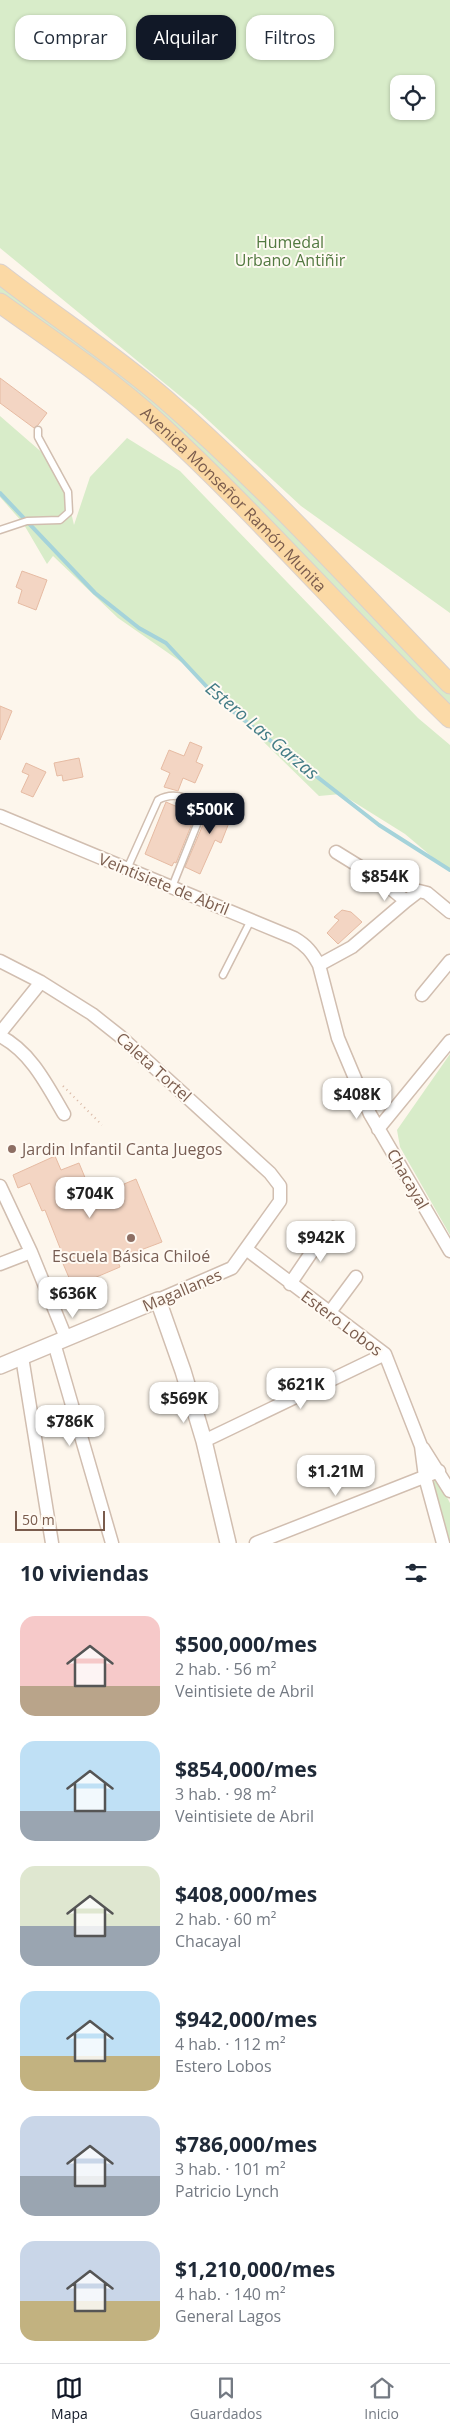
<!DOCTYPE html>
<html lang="es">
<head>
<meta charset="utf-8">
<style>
  body { margin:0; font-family:"Open Sans",sans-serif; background:#f2f2f3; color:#1f2937; height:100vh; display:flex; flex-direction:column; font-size:19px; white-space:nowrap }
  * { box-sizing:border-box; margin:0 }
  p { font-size:16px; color:#747a83 }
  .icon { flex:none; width:28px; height:28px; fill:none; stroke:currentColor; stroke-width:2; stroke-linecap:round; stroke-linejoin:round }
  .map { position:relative; height:1543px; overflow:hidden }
  .panel { display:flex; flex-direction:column; background:#fff; flex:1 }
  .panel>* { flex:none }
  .top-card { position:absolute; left:15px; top:15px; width:420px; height:45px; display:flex; gap:10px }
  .fabs { position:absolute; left:390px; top:75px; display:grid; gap:10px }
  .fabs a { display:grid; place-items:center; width:45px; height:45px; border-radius:10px; background:#fff; box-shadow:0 1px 4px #0004; font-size:25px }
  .scale { position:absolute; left:15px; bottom:12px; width:90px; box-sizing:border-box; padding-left:5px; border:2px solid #7a5c4d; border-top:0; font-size:14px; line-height:18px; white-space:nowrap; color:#7a5c4d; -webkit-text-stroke:4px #fffaf3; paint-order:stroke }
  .price { position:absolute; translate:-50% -42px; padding:0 11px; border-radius:10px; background:#fff; color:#222; font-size:16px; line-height:32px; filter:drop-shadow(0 1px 2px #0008) }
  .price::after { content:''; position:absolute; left:50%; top:30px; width:15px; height:11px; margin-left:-8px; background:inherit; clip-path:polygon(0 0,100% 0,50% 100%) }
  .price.active { background:#111827; color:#fff }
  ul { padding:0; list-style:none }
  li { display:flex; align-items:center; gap:15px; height:125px; padding:0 20px }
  li span { display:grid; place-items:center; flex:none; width:140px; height:100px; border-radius:15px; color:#555 }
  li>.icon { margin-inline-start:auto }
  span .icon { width:60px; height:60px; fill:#fffc; stroke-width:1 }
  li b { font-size:21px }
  h2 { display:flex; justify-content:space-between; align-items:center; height:60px; padding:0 20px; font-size:21px }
  .chip { padding:0 18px; border-radius:15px; background:#fff; box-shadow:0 1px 4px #0004; font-size:18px; line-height:45px }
  .chip.active { background:#111827; color:#fff }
  .tabs { display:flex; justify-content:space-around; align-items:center; height:70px; border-top:1px solid #e0e1e3; background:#fff; font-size:14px; color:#747a83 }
  .tabs a { display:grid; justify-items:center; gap:2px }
  .tabs .active { color:#111827 }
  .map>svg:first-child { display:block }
</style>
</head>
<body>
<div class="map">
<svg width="450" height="1543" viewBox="0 0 450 1543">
  <rect width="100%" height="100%" fill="#fdf6ec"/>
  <path fill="#d8ecc9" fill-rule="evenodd" d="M0 0H450V613L301 506 196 409 0 248ZM399 84H426V111H399Z
    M0 282 127 376 237 477 450 694V708L294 547 0 294Z
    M0 416 61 469 74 525 90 477 127 438 180 471 418 718 450 745V872L405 834 341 794 319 796 184 664 118 618 53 556 47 564 23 523 0 497Z
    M450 1054V1235L400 1147 397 1130Z
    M432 1476H436L450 1503V1543H448Z"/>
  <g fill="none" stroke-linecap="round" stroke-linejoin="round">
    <path stroke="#a5d3da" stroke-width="4" d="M0 493 95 593 139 628 166 643 221 702 379 825 450 870"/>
  </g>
  <path fill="#f3d5c3" stroke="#e6bba3" d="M0 378 47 413 38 425 34 428 0 403Z
    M22 571 47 580 36 610 18 603 22 590 16 587Z
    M0 706 12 711 0 740Z
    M190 742 202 747 196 762 203 765 195 783 183 778 178 791 164 787 170 773 161 769 169 750 184 756Z
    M79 758 83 777 63 781 62 775 57 776 54 763Z
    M26 763 46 772 33 797 21 792 29 775 22 772Z
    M213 801 234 810 221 843 215 840 200 874 185 867Z
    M166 802 194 814 195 816 176 863 174 862 172 866 145 854Z
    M342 910 351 912 362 922 338 944 327 933 339 920 334 917Z
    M55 1156 61 1170 79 1163 93 1197 136 1179 162 1242 117 1259 120 1267 73 1287 61 1259 64 1258 45 1210 42 1211 30 1183 18 1188 13 1175Z"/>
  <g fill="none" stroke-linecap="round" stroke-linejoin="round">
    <defs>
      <path id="service" d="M0 530 27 521 60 520 69 512 68 492 38 437V430
        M127 869 158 800C172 792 185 796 198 805L200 817 172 887
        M223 975 251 920"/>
      <path id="minor" d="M0 816 294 938C306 945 312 952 319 965L338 1038 370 1114 450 1251
        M336 852 378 878 406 901 419 891 427 893 450 912
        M0 961 41 982 92 1014 121 1037 270 1173 280 1186V1201L232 1268 158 1300
        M319 965 352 947 406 901
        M422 995 450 961
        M0 1033 41 982
        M0 1036C31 1052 47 1085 64 1114
        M378 1129 450 1041
        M0 1186 31 1252 66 1338
        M246 1249 385 1354 421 1446 425 1477 443 1543
        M0 1264 31 1252
        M290 1284 313 1250 333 1228
        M330 1312 356 1277
        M54 1343 112 1543
        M22 1357 52 1543
        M204 1441 385 1354
        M423 1448 450 1491
        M256 1543 439 1471"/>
      <path id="tertiary" d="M0 1366 158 1300 183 1371 204 1441 228 1543"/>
      <g id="primary">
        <path d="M0 274C55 317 113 354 166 400 267 488 357 588 450 684"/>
        <path id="s1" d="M0 303C53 341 109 378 157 422 259 516 350 621 450 718"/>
      </g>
    </defs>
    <use href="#service" stroke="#d1beb0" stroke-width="9"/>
    <use href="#minor" stroke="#d1beb0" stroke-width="15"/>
    <use href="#tertiary" stroke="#d1beb0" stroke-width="18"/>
    <use href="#primary" stroke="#dad1cd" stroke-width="21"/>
    <path stroke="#d9b8a5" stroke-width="2" stroke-dasharray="1 4" stroke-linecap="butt" d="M63 1086 102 1125"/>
    <use href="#service" stroke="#fff" stroke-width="6"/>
    <use href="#minor" stroke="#fff" stroke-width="12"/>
    <use href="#tertiary" stroke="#fff" stroke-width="15"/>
    <use href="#primary" stroke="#fbd9a5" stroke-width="19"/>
  </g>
  <g fill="#8d6e63" stroke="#fffaf3" stroke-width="2">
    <circle cx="12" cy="1149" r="5"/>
    <circle cx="131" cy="1238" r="5"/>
  </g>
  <g text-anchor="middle" stroke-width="4" stroke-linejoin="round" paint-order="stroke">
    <g font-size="16" fill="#537a41" stroke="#fffaf3">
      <text x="290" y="248">Humedal<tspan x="290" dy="18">Urbano Antiñir</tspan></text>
    </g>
    <g font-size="16" fill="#7a5c4d" stroke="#fffaf3">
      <text dy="6" stroke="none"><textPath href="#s1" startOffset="306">Avenida Monseñor Ramón Munita</textPath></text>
      <text transform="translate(164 884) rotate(22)" y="6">Veintisiete de Abril</text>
      <text transform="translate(154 1067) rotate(42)" y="6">Caleta Tortel</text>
      <text transform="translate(408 1179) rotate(60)" y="6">Chacayal</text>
      <text transform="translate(182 1290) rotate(-23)" y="6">Magallanes</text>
      <text transform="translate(342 1323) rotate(37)" y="6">Estero Lobos</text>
    </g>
    <g font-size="16" fill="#785e54" stroke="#fffaf3" text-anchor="start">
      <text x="22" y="1155">Jardin Infantil Canta Juegos</text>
      <text x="131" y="1262" text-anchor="middle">Escuela Básica Chiloé</text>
    </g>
    <g font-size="18" font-style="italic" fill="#437c86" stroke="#fffaf3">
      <text transform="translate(262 731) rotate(40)" y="6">Estero Las Garzas</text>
    </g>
  </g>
</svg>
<div class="fabs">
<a><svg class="icon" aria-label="locate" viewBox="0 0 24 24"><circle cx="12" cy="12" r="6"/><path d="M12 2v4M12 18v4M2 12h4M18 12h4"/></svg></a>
</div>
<div class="scale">50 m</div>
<b class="price active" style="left:210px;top:835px">$500K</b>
<b class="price" style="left:385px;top:902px">$854K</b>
<b class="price" style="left:357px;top:1120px">$408K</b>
<b class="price" style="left:90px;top:1219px">$704K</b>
<b class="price" style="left:321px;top:1263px">$942K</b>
<b class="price" style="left:73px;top:1319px">$636K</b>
<b class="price" style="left:301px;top:1410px">$621K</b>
<b class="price" style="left:184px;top:1424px">$569K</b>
<b class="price" style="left:70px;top:1447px">$786K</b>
<b class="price" style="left:336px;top:1497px">$1.21M</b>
<div class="top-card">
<a class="chip">Comprar</a>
<a class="chip active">Alquilar</a>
<a class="chip">Filtros</a>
</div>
</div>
<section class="panel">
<h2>10 viviendas<svg class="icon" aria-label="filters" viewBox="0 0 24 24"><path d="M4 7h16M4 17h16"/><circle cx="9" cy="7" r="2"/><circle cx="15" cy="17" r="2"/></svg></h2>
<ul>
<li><span style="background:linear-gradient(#f6c9c9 70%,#b9a48a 0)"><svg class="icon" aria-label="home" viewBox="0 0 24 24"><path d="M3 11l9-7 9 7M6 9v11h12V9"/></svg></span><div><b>$500,000/mes</b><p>2 hab. · 56 m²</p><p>Veintisiete de Abril</p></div></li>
<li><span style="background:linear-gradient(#bfe0f5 70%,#9aa5b1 0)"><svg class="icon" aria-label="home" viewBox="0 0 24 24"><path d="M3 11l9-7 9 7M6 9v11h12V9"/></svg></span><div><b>$854,000/mes</b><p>3 hab. · 98 m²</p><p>Veintisiete de Abril</p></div></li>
<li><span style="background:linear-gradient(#dfe7d0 60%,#9aa5b1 0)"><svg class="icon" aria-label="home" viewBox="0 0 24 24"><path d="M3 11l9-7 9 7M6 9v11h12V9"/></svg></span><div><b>$408,000/mes</b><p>2 hab. · 60 m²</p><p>Chacayal</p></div></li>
<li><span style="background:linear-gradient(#bfe0f5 65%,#c2b280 0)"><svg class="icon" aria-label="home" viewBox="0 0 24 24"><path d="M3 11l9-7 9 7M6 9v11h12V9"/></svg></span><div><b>$942,000/mes</b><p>4 hab. · 112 m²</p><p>Estero Lobos</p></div></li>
<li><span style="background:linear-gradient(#c9d6e8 60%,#9aa5b1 0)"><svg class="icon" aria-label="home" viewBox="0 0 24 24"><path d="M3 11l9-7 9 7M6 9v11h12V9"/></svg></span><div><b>$786,000/mes</b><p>3 hab. · 101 m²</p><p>Patricio Lynch</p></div></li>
<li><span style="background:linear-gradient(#c9d6e8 60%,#c2b280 0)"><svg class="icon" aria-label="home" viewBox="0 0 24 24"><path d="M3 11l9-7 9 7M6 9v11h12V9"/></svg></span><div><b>$1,210,000/mes</b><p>4 hab. · 140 m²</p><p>General Lagos</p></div></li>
</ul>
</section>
<nav class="tabs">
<a class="active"><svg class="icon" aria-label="map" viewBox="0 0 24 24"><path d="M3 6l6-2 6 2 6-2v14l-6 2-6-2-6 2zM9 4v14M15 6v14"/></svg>Mapa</a>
<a><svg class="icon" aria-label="saved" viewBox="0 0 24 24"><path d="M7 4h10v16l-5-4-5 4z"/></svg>Guardados</a>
<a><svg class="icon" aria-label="home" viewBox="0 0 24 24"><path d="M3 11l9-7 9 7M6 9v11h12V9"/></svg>Inicio</a>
</nav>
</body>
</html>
